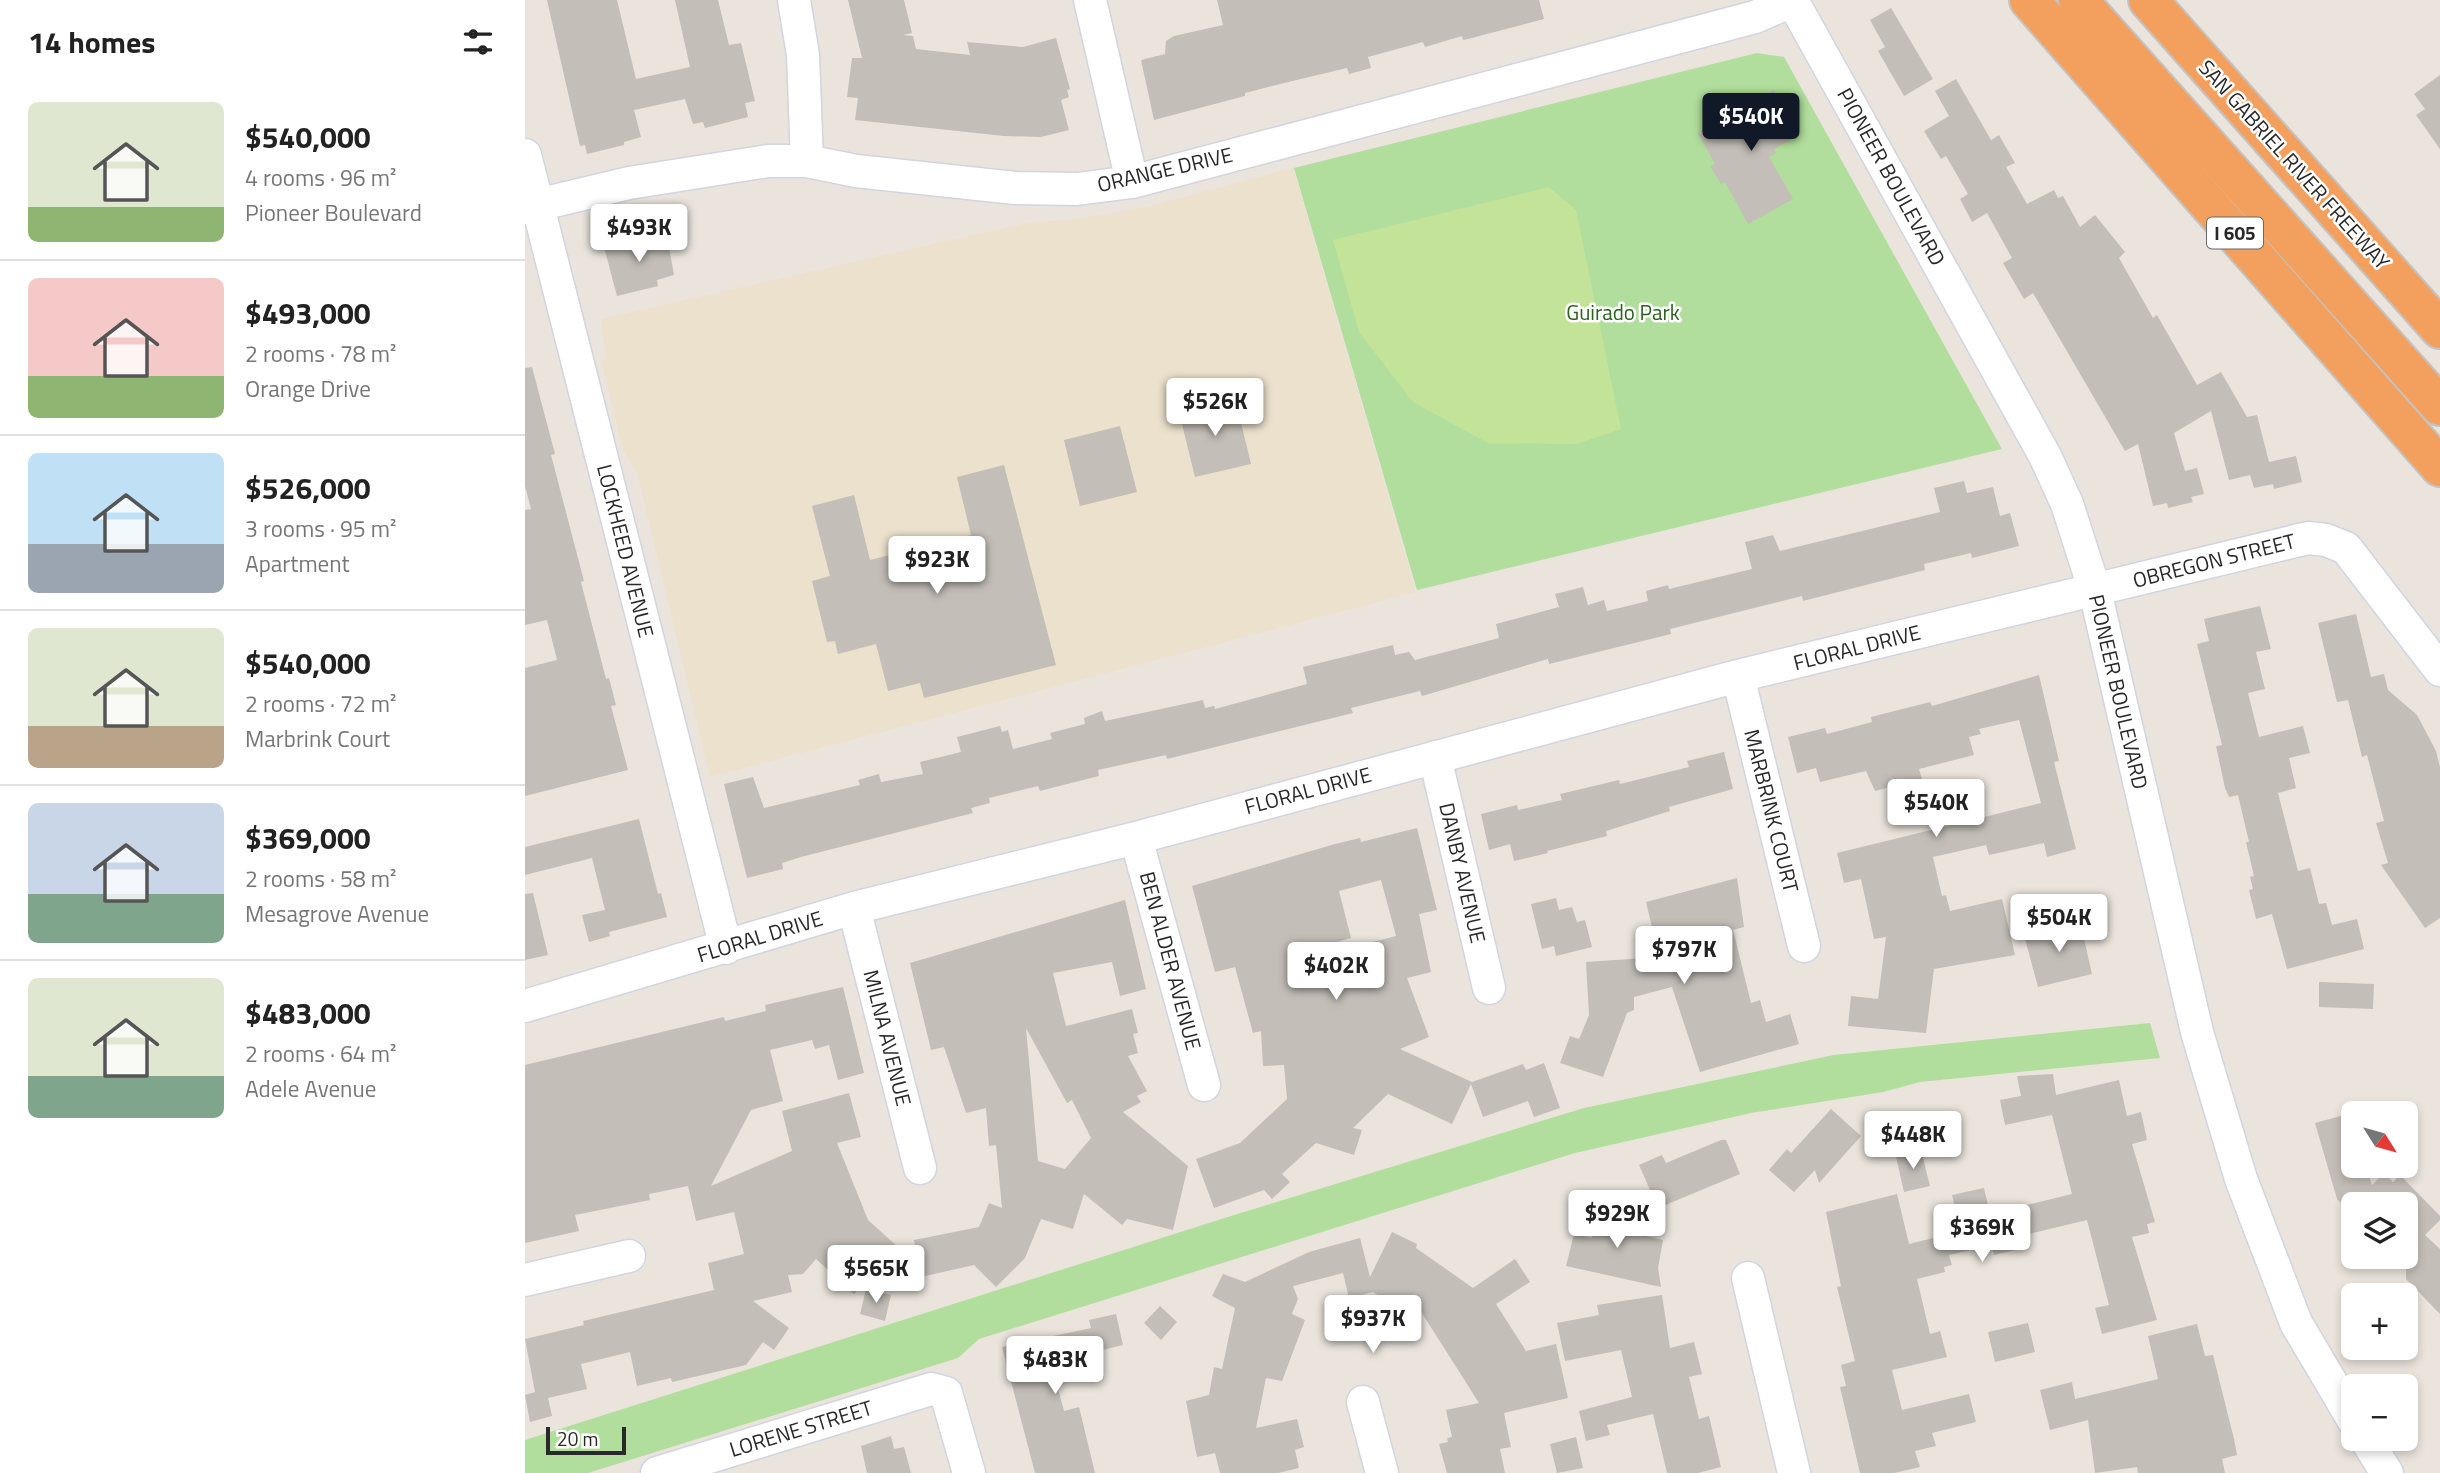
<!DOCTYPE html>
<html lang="en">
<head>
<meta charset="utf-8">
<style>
  body { margin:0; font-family:"Titillium Web",sans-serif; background:#f6f6f6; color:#222; height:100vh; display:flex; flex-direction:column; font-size:26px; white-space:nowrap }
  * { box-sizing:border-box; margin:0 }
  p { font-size:23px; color:#767676 }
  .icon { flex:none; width:38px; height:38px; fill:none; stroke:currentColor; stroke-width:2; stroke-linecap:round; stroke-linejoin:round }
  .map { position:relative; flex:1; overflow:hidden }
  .panel { display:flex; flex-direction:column; background:#fff; width:525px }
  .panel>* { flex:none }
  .needle { width:46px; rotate:127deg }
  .fabs { position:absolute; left:1816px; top:1101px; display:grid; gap:14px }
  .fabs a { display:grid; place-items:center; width:77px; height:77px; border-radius:10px; background:#fff; box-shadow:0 4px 10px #0003; font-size:35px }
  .scale { position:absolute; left:21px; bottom:18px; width:80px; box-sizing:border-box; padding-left:7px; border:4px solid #292929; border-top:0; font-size:19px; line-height:24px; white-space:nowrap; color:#292929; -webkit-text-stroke:5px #fff; paint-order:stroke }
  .price { position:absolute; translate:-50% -60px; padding:0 16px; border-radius:7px; background:#fff; color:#222; font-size:23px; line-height:46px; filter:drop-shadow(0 2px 4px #0008) }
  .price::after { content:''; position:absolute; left:50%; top:42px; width:21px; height:16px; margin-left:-10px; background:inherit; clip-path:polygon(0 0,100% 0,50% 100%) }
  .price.current { background:#111827; color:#fff }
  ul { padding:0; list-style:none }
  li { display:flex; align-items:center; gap:21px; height:175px; padding:0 28px }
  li+li { border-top:2px solid #e0e0e0 }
  li span { display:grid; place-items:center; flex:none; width:196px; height:140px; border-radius:10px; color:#555 }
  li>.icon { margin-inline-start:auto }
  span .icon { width:84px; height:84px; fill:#fffc; stroke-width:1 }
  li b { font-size:30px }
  h2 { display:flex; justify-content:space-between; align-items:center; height:84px; padding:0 28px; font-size:30px }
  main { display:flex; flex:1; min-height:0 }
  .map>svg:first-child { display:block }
</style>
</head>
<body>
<main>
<section class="panel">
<h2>14 homes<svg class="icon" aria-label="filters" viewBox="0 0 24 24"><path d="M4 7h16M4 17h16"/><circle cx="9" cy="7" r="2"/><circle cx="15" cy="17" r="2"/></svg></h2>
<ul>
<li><span style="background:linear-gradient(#dfe7d0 75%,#8fb573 0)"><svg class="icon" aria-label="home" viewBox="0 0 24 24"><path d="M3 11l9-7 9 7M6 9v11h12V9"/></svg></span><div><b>$540,000</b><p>4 rooms · 96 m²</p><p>Pioneer Boulevard</p></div></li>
<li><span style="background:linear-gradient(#f6c9c9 70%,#8fb573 0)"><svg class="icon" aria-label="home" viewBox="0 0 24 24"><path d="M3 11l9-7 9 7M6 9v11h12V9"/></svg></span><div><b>$493,000</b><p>2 rooms · 78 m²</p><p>Orange Drive</p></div></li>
<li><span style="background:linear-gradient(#bfe0f5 65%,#9aa5b1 0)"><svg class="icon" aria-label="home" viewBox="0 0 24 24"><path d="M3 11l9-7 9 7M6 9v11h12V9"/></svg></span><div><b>$526,000</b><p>3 rooms · 95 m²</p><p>Apartment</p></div></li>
<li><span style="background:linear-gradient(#dfe7d0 70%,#b9a48a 0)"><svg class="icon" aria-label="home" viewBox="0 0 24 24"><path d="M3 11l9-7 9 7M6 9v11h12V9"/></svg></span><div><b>$540,000</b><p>2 rooms · 72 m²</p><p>Marbrink Court</p></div></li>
<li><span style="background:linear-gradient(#c9d6e8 65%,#7fa58c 0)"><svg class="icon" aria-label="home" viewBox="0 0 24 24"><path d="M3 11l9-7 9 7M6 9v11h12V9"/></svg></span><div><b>$369,000</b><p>2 rooms · 58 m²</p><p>Mesagrove Avenue</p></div></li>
<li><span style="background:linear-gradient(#dfe7d0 70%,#7fa58c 0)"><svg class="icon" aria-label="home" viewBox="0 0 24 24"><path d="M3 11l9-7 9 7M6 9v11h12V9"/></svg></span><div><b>$483,000</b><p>2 rooms · 64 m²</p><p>Adele Avenue</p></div></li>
</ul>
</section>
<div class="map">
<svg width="1915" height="1473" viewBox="0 0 1915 1473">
  <rect width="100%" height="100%" fill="#eae4dc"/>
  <path fill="#ebe1cc" d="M768 168 891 592 185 777 112 472 98 450 88 410 77 362 81 357 76 319 506 222 547 220 622 207Z"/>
  <path fill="#b1de9c" d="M1232 53 1259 57 1477 449 892 590 769 168Z
    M1625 1023 1635 1058 1395 1082 1358 1092 1226 1113 1050 1153 454 1339 433 1358 63 1473H0V1440L706 1216 1059 1108 1309 1055Z"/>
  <path fill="#c3e498" d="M1024 187 1051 210 1096 429 1052 444 963 443 888 402 834 332 808 240Z"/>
  <path fill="#c3beb7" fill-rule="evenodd" d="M22 0H92L111 79 165 67 150 0H193L204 45 216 43 230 101 220 103 223 117 180 128 178 122 168 124 160 99 109 110 116 137 99 142V145L62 154 60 145 55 146Z
    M323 0H379L387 33 378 35 388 36 391 49 445 55 442 42 498 47 531 38 545 89 542 90 544 97 536 100 544 130 516 137 479 136 330 120 333 98 322 97 327 58H337Z
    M692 0H1014L1019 19 943 39 938 40 937 36 900 47 898 42 843 57 846 68 824 74 822 68 755 84 720 93V96L629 120 616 60 640 54 641 41 649 36 698 25Z
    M1366 8 1408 79 1379 96 1353 51 1360 47 1345 20Z
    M1915 75V149L1891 115 1900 109 1889 94Z
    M1431 79 1466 140 1474 135 1490 163 1481 167 1502 204 1529 190 1533 198 1538 196 1555 227 1570 215 1600 252 1594 258 1628 318 1632 315 1672 385 1696 372 1722 417 1732 415 1744 462 1771 456 1777 482 1749 489 1748 484 1729 488 1725 475 1704 480 1686 411 1649 433 1660 471 1672 468 1679 494 1666 497 1668 502 1643 508 1642 503 1628 506 1613 444 1600 451 1508 293 1499 299 1478 263 1487 258 1462 213 1447 222 1435 199 1443 194 1421 156 1416 159 1399 131 1424 116 1410 91Z
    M1249 90 1275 135 1249 149 1251 153 1244 157 1268 199 1223 224 1200 182 1196 184 1185 166 1190 164 1173 133 1202 117 1199 111 1226 96 1229 101Z
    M123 236 124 240 142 236 149 275 132 280 133 286 92 296 79 247Z
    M7 367 30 454 26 455 59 581 56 582 81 679 84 678 91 705 86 706 103 770 0 796V668L32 660 22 620 0 625V510L6 509 0 486V368Z
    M710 398 726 464 670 477 654 412Z
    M595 426 612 492 555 506 539 440Z
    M479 465 531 665 399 698 395 683 363 691 351 644 313 654 310 641 302 642 287 581 305 576 287 506 329 495 345 560 446 535 432 477Z
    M1439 481 1442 493 1468 487 1475 516 1485 513 1494 546 1447 558 1446 553 1399 564 1400 570 1278 601 1277 596 1145 629 1146 634 1024 664 1023 659 897 696 895 691 826 708 828 713 642 759 641 755 573 770 574 776 546 783 515 791 513 786 464 798 465 803 446 808 448 813 276 857 257 863 258 869 222 878 199 784 228 777 239 808 335 785 333 780 354 774 356 782 398 774 395 762 436 752 432 737 475 726 477 732 483 730 488 749 527 739 525 733 560 724 559 718 577 711 580 721 678 700 680 708 689 706 690 709 782 684 778 667 868 645 870 655 884 652 890 660 974 638 971 624 1034 607 1030 594 1058 587 1063 605 1079 600 1082 611 1123 601 1121 591 1143 585 1144 589 1227 569 1220 542 1248 535 1255 551 1415 512 1409 488Z
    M1735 606 1746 649 1731 652 1740 689 1723 693 1734 737 1778 726 1785 753 1764 758 1771 788 1753 793 1773 871 1785 868 1794 904 1801 903 1807 925 1832 919 1839 949 1762 969 1747 914 1731 919 1724 890 1728 889 1725 877 1729 876 1721 842H1724L1713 795 1704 797 1700 788 1691 746 1697 745 1672 644 1684 641 1679 619Z
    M1831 614 1846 677 1859 674 1863 690 1892 715 1911 751 1915 767V918L1900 928 1856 865 1863 863 1851 823 1859 821 1842 755 1837 757 1823 700 1812 702 1793 623Z
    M1514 675 1534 761 1529 762 1551 849 1522 857 1519 843 1464 855 1461 845 1408 857 1417 896 1421 895 1425 911 1477 899 1490 955 1409 969 1401 1033 1323 1026 1326 996 1353 999 1361 937 1349 939 1336 879 1319 883 1312 853 1516 803 1494 720 1454 729 1456 734 1444 737 1449 755 1394 769 1399 786 1371 793 1369 786 1350 791 1341 771 1295 782 1291 768 1272 773 1263 737 1300 728 1302 734 1347 722 1346 717 1405 702 1407 706Z
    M1199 752 1208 789 1144 807 1145 811 1081 831 1082 836 1022 851 1023 853 989 861 985 844 964 850 956 814 992 805 993 810 1037 800 1035 794 1094 780 1095 784 1164 767 1162 761Z
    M114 819 133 894 136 893 142 917 84 932 85 936 64 942 57 915 80 910 67 858 0 875V847Z
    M892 828 912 910 894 914 906 972 882 978 904 1037 875 1049 947 1082 998 1064 1001 1070 1019 1063 1035 1108 1009 1117 1003 1101 958 1117 946 1084 927 1124 863 1094 828 1128 837 1130 829 1155 791 1143 757 1174 765 1182 747 1199 739 1190 689 1208 671 1159 715 1143 762 1099 759 1065 738 1066 736 1031 728 1033 710 967 690 972 667 886 810 844 835 838 836 842ZM856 880 871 936 843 943 852 975 809 991 797 946 826 938 814 891Z
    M1212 878 1219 927 1208 930 1226 1003 1235 1000 1241 1022 1265 1014 1274 1044 1175 1072 1147 987 1109 997V1010L1102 1013 1078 1077 1035 1063 1045 1036 1054 1039 1064 1015 1061 962 1134 957 1121 902Z
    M8 893 23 955 0 960V894Z
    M1031 898 1034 910 1047 907 1052 922 1060 920 1067 947 1031 956 1029 946 1017 949 1006 904Z
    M600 900 621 989 595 996 587 962 528 973 541 1026 607 1009 613 1033 608 1034 613 1053 603 1056 622 1091 612 1096 616 1102 598 1112 663 1166 648 1230 602 1219 597 1225 559 1194 548 1229 516 1219 500 1258 471 1287 449 1265 396 1277 389 1240 454 1227 464 1203 477 1208 471 1145 464 1146 461 1108 441 1113 419 1047 406 1050 385 963ZM501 1028 542 1103 547 1100 566 1138 540 1169 513 1161Z
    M1555 921 1567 974 1513 987 1499 935Z
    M1794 982 1849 984 1848 1009 1794 1007Z
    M318 987 339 1073 313 1080 304 1045 290 1049 287 1040 245 1050 258 1101 226 1110 186 1186 267 1151 257 1111 324 1093 336 1137 312 1143 343 1220 373 1247 329 1294 291 1259 278 1274 263 1275 267 1292 228 1301 264 1328 249 1350 238 1342 221 1365 147 1382 146 1378 112 1386 105 1352 56 1364 62 1389 23 1398 27 1416 5 1422 0 1395 10 1392 0 1339 59 1325 58 1321 189 1290 183 1263 219 1254 209 1212 171 1221 163 1186 124 1194 125 1200 50 1215 54 1231 0 1243V1065L199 1017 200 1021 241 1011 240 1005Z
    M1528 1074 1531 1095 1594 1080 1602 1116 1616 1112 1622 1140 1607 1144 1630 1222 1622 1224 1624 1233 1607 1237 1632 1320 1577 1334 1570 1308 1584 1305 1562 1220 1492 1237 1495 1249 1469 1255 1467 1245 1424 1255 1427 1265 1419 1267 1420 1272 1392 1279 1405 1334 1415 1331 1422 1357 1367 1370 1377 1410 1444 1394 1451 1422 1407 1433 1411 1446 1390 1451 1395 1467 1369 1473H1335L1315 1387 1321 1386 1316 1365 1330 1361 1312 1287 1316 1286 1301 1212 1372 1194 1384 1244 1436 1231 1427 1195 1459 1188 1465 1214 1547 1194 1527 1115 1480 1125 1475 1100 1496 1096 1492 1076Z
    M1306 1109 1336 1136 1294 1183 1290 1170 1269 1192 1244 1170 1262 1149 1266 1153Z
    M1823 1114 1829 1133V1166H1841L1847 1185 1859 1173 1868 1182 1875 1175 1915 1216V1220L1900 1235 1915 1249V1314L1881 1279V1204H1817L1812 1199 1790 1123Z
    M1196 1140H1201L1215 1174 1133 1208 1114 1165 1137 1155 1141 1163Z
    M1396 1150 1405 1186 1379 1192 1371 1157Z
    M1075 1204 1119 1214 1086 1228 1138 1240 1133 1268 1136 1287 1041 1266 1049 1234 1067 1238Z
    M867 1232 892 1244 891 1248 948 1288 990 1259 1005 1282 971 1304 1001 1351 1031 1344 1043 1398 979 1413 986 1447 975 1449 980 1473H922L914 1444 923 1442 922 1438 927 1437 921 1410 954 1403 895 1310 888 1319 848 1292 824 1298 818 1273 768 1286 773 1299 767 1314 780 1320 757 1381 741 1378 731 1428 772 1419 779 1447 770 1450 774 1468 753 1473H695L690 1453 672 1457 661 1401 684 1395 689 1367 697 1369 710 1308 687 1296 698 1274 720 1282 784 1252 835 1238 845 1277Z
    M341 1289 366 1295 360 1321 335 1314Z
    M1137 1295 1145 1348 1169 1342 1177 1374 1164 1377 1174 1419 1184 1416 1196 1467 1173 1473H1142L1128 1414 1082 1425 1085 1435 1061 1441 1054 1411 1107 1397 1096 1350 1040 1361 1032 1323 1074 1315 1072 1305Z
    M635 1306 652 1322 636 1340 619 1323Z
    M591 1314 598 1345 540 1359 541 1363 527 1366 539 1411 554 1407 570 1473H510L477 1347 566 1328 564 1320Z
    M1503 1323 1510 1352 1470 1362 1463 1332Z
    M1672 1324 1680 1356 1688 1355 1709 1439 1712 1455 1697 1459 1700 1473H1613L1612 1467 1570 1473 1563 1420 1525 1430 1515 1390 1547 1382 1550 1399 1633 1379 1623 1336Z
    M366 1436 369 1449 379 1447 386 1473H342L336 1446Z
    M1051 1437 1058 1468 1032 1473 1025 1444Z"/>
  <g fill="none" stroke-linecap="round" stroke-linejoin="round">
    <defs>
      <path id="minor" d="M269 0 278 55 282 161
        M565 0 607 182
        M1267 0 1520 456 1542 504 1570 591 1672 1032 1716 1179 1771 1323 1829 1421
        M0 155 201 948
        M0 208 104 183 243 161H282L331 171 490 188 552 189 607 182 1230 17 1267 1
        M1213 676 1279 946
        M910 757 964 988
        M611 838 679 1085
        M329 908 395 1168
        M0 1006 329 908 611 838 1213 676 1783 538 1801 540 1821 548 1915 670
        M1223 1278 1269 1473
        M0 1280 104 1256
        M838 1402 857 1473
        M1840 1438 1862 1473
        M132 1473 406 1389 421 1393 444 1473"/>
      <path id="highway" d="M1504 0 1915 467
        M1553 0 1915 406
        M1623 0 1915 329"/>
    </defs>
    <use href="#minor" stroke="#d1d4e1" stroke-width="35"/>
    <use href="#highway" stroke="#c3c3c3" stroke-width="42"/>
    <use href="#minor" stroke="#fff" stroke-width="32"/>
    <use href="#highway" stroke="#f3a05e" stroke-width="38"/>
  </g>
  <g text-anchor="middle" stroke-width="5" stroke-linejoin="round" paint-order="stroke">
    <rect fill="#fff" stroke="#696969" stroke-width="2" x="1682" y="217.5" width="56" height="31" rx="5"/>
    <g font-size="19" font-weight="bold" fill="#292929">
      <text x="1710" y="240">I 605</text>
    </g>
    <g font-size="21" fill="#292929" stroke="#fff">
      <text transform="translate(1769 165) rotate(48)" y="7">SAN GABRIEL RIVER FREEWAY</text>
      <text transform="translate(640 170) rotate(-13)" y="7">ORANGE DRIVE</text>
      <text transform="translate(1366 177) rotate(61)" y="7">PIONEER BOULEVARD</text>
      <text transform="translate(100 551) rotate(76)" y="7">LOCKHEED AVENUE</text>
      <text transform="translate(1689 561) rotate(-14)" y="7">OBREGON STREET</text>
      <text transform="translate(1332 648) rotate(-14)" y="7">FLORAL DRIVE</text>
      <text transform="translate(1593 692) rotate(77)" y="7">PIONEER BOULEVARD</text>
      <text transform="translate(783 791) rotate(-15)" y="7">FLORAL DRIVE</text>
      <text transform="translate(1246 811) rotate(76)" y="7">MARBRINK COURT</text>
      <text transform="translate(937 873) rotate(77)" y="7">DANBY AVENUE</text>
      <text transform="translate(235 937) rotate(-17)" y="7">FLORAL DRIVE</text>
      <text transform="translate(645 961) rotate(75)" y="7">BEN ALDER AVENUE</text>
      <text transform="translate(362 1038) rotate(76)" y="7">MILNA AVENUE</text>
      <text transform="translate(276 1429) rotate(-17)" y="7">LORENE STREET</text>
    </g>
    <g font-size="21" fill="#2b611e" stroke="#fff">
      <text x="1098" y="320">Guirado Park</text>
    </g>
  </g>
</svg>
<div class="fabs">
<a><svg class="needle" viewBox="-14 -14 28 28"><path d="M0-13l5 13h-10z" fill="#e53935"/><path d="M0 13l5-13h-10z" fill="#767676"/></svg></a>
<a><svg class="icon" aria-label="layers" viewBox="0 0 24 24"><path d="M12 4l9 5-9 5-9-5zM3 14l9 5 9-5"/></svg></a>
<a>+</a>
<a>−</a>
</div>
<div class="scale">20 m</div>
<b class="price current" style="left:1226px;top:153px">$540K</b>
<b class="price" style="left:114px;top:264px">$493K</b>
<b class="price" style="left:690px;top:438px">$526K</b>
<b class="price" style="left:412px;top:596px">$923K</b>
<b class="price" style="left:1411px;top:839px">$540K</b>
<b class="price" style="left:1534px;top:954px">$504K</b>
<b class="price" style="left:1159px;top:986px">$797K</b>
<b class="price" style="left:811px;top:1002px">$402K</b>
<b class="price" style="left:1388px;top:1171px">$448K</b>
<b class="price" style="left:1092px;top:1250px">$929K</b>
<b class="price" style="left:1457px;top:1264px">$369K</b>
<b class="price" style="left:351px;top:1305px">$565K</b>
<b class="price" style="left:848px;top:1355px">$937K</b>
<b class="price" style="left:530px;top:1396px">$483K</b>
</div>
</main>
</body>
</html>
